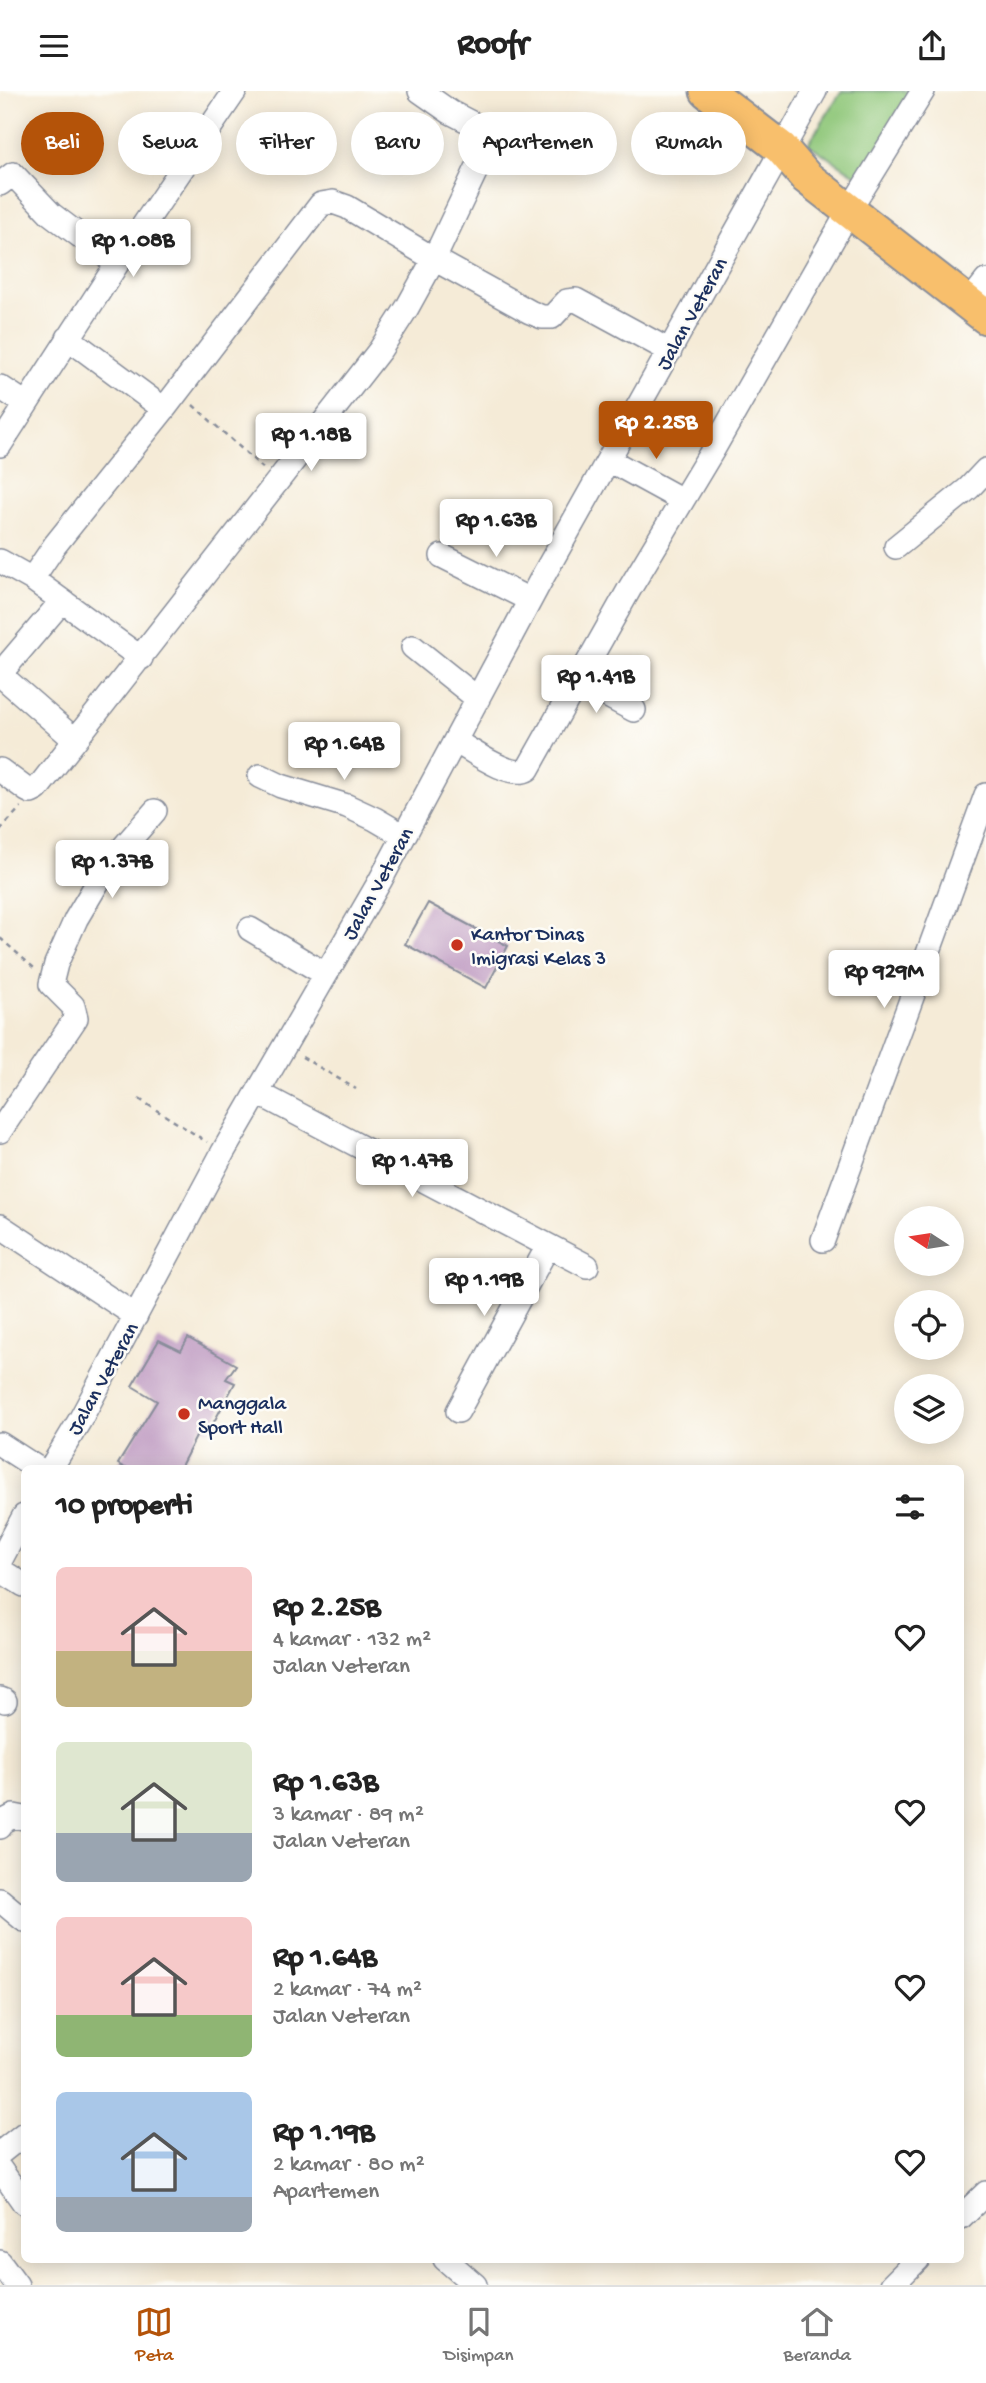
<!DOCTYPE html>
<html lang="id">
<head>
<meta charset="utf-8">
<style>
  body { margin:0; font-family:"Gochi Hand",sans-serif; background:#f2f2f2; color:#222; height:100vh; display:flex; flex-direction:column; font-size:26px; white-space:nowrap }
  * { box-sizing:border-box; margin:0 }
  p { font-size:23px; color:#767676 }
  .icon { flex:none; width:38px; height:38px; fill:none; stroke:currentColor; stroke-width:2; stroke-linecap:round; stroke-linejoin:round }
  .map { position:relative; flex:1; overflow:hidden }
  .panel { position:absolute; left:21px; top:1374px; width:943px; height:798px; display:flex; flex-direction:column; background:#fff; border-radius:10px; box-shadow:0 4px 18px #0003 }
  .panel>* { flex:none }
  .hud { position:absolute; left:21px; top:21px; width:945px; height:63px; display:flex; gap:14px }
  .needle { width:46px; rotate:282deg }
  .fabs { position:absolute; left:894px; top:1115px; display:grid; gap:14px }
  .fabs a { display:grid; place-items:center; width:70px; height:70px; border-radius:50%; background:#fff; box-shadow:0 4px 18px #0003; font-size:35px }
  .price { position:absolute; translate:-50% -60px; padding:0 16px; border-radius:7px; background:#fff; color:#222; font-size:23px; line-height:46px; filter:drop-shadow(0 2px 4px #0008) }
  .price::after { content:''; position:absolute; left:50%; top:42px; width:21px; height:16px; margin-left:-10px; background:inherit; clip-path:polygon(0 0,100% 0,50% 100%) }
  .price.active { background:#b45309; color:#fff }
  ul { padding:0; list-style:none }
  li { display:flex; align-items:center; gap:21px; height:175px; padding:0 35px }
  li span { display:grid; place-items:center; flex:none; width:196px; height:140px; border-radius:10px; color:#555 }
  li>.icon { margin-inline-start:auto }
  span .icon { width:84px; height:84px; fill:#fffc; stroke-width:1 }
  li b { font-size:30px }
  h2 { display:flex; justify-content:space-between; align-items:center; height:84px; padding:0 35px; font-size:30px }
  .pill { padding:0 24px; border-radius:32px; background:#fff; box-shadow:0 4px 18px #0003; font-size:24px; line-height:63px }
  .pill.active { background:#b45309; color:#fff }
  header { display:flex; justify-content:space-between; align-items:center; height:91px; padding:0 35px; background:#fff; font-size:32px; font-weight:700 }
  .tab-bar { display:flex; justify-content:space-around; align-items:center; height:98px; border-top:2px solid #e0e0e0; background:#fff; font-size:19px; color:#767676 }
  .tab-bar a { display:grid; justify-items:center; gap:4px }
  .tab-bar .active { color:#b45309 }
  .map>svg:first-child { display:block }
</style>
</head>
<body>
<header><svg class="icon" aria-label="menu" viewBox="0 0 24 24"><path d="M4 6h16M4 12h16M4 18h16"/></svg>Roofr<svg class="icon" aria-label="share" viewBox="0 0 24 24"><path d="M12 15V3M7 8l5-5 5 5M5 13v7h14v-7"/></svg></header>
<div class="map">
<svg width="986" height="2194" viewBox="0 0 986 2194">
  <rect width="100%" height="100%" fill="#fdfcf7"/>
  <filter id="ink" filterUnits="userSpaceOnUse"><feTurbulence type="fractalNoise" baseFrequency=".0143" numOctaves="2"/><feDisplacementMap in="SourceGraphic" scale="14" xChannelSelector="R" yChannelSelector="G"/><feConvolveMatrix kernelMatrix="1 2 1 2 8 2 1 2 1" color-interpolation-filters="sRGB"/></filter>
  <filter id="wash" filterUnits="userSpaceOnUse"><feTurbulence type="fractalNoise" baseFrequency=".00686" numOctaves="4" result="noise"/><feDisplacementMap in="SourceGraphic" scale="28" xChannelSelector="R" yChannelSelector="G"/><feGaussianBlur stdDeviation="1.57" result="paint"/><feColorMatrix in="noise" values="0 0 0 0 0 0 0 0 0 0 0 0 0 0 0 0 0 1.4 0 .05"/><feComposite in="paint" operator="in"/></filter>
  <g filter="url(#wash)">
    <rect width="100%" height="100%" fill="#f5ebd7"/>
    <path fill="#91c87c" stroke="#567c6d" stroke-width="2" d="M842 0H917L862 88 808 53Z"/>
    <g id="blocks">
      <path fill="#bf9bc2" d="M428 812 508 855 486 897 405 853Z
        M188 1247 236 1274 226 1288 235 1292 209 1340 201 1336 180 1377H125L118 1373 157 1310 132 1295 159 1249 181 1260Z"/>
    </g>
  </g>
  <g filter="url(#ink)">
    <use href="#blocks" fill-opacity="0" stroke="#888d9a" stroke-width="2"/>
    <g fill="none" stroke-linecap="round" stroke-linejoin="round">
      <defs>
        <path id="minor" d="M0 93 13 83 51 123 117 173
          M968 213 986 190
          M68 247 164 318
          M0 296 26 313
          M0 354 117 173 235 0
          M609 369 682 409
          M896 456 969 397 986 379
          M442 465 530 509
          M0 470 32 488
          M62 510 5 577 4 587 75 649
          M413 556 478 608
          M141 567 32 488 55 454 164 318 321 113 333 111 347 116 434 168 530 221 542 226H552L567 210 576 209 670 260
          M578 589 634 619
          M455 650C471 659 511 689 528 678L630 497 714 357 849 120 923 0
          M0 679 27 699 31 701 37 698 380 259 407 217 434 168 488 54 487 43 483 38 450 21 420 0
          M260 685 281 695 347 715 375 728 404 745
          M250 838 325 883
          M258 1002 587 1175
          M0 1040 76 927 73 915 51 893 56 873 76 828 108 774 155 720
          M0 1135 136 1225
          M823 1149 986 704
          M458 1320 548 1155
          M0 1353 37 1377
          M51 1377 80 1329 223 1061 380 790 543 485 815 0
          M0 1470 24 1425
          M0 1479 24 1494
          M0 1608 5 1610
          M0 1736 4 1730 14 1725 24 1727
          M0 1809 24 1829
          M0 2062 24 2043
          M0 2078 24 2112
          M961 2126 986 2102
          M445 2168 475 2194
          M0 2171 17 2194
          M892 2194 918 2168"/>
        <path id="highway" d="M707 0 781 57 806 86 986 226"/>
      </defs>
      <use href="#minor" stroke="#888d9a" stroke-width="26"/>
      <use href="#highway" stroke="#888d9a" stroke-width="37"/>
      <path stroke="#888d9a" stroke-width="2.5" stroke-dasharray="5 5" stroke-linecap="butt" d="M193 314 263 377
        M0 739 21 716
        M0 847 34 877
        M302 966 356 998
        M139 1008 207 1051"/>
      <use href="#minor" stroke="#fff" stroke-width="23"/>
      <use href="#highway" stroke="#f8bf6c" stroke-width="33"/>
    </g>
  </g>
  <g fill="#c8321e" stroke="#fdfcf7" stroke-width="2.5">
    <circle cx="457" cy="854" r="7"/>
    <circle cx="184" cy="1323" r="7"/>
  </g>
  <g text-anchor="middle" stroke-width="5" stroke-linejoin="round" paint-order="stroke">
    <g font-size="21" fill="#1b2f5e" stroke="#fdfcf7">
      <text transform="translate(691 222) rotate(-61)" y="7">Jalan Veteran</text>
      <text transform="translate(377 792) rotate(-61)" y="7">Jalan Veteran</text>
      <text transform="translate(102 1287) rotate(-61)" y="7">Jalan Veteran</text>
    </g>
    <g font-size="21" fill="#1b2f5e" stroke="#fdfcf7" text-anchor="start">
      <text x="471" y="849">Kantor Dinas<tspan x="471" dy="24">Imigrasi Kelas 3</tspan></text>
      <text x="198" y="1318">Manggala<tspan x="198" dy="24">Sport Hall</tspan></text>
    </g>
  </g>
</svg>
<div class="fabs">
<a><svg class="needle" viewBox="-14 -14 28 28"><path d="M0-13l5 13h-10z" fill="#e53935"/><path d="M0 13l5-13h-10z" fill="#767676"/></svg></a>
<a><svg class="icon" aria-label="locate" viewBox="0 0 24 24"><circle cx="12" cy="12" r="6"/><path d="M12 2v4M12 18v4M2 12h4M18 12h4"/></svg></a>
<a><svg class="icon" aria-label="layers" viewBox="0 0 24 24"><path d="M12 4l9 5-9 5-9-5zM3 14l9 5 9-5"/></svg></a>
</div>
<b class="price" style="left:133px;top:188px">Rp 1.08B</b>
<b class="price active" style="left:656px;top:370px">Rp 2.25B</b>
<b class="price" style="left:311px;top:382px">Rp 1.18B</b>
<b class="price" style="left:496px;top:468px">Rp 1.63B</b>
<b class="price" style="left:596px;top:624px">Rp 1.41B</b>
<b class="price" style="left:344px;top:691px">Rp 1.64B</b>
<b class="price" style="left:112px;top:809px">Rp 1.37B</b>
<b class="price" style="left:884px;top:919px">Rp 929M</b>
<b class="price" style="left:412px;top:1108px">Rp 1.47B</b>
<b class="price" style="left:484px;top:1227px">Rp 1.19B</b>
<div class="hud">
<a class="pill active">Beli</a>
<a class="pill">Sewa</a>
<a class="pill">Filter</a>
<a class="pill">Baru</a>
<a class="pill">Apartemen</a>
<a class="pill">Rumah</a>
</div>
<section class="panel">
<h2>10 properti<svg class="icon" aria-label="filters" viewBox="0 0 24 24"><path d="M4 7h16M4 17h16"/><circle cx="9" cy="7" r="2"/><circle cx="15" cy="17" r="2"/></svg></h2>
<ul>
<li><span style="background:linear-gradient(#f6c9c9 60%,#c2b280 0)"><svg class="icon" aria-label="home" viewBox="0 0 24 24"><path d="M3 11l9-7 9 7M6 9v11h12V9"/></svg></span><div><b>Rp 2.25B</b><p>4 kamar · 132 m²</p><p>Jalan Veteran</p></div><svg class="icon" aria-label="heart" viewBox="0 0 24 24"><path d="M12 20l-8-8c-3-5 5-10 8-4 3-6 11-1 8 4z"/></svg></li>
<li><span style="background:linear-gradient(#dfe7d0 65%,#9aa5b1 0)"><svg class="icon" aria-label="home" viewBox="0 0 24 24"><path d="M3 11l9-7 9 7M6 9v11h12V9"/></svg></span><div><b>Rp 1.63B</b><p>3 kamar · 89 m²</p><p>Jalan Veteran</p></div><svg class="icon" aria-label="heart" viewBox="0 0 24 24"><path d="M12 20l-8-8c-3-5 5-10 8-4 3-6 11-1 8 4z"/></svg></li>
<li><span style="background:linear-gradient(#f6c9c9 70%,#8fb573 0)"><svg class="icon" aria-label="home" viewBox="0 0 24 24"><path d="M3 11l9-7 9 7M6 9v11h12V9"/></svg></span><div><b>Rp 1.64B</b><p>2 kamar · 74 m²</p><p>Jalan Veteran</p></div><svg class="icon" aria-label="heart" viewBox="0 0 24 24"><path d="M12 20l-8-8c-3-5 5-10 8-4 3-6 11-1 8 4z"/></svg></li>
<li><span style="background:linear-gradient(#a9c7e8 75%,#9aa5b1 0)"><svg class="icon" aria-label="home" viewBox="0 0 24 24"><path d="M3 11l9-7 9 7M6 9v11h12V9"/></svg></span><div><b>Rp 1.19B</b><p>2 kamar · 80 m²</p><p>Apartemen</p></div><svg class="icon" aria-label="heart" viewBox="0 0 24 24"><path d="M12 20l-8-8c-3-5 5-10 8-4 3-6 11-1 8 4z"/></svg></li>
</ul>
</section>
</div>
<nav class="tab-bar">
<a class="active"><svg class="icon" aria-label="map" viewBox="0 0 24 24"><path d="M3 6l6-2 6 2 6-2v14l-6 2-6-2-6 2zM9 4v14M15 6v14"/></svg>Peta</a>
<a><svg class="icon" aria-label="saved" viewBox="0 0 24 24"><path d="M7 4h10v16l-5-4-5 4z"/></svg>Disimpan</a>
<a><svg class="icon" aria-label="home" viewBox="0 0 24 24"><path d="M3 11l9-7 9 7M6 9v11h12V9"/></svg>Beranda</a>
</nav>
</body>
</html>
